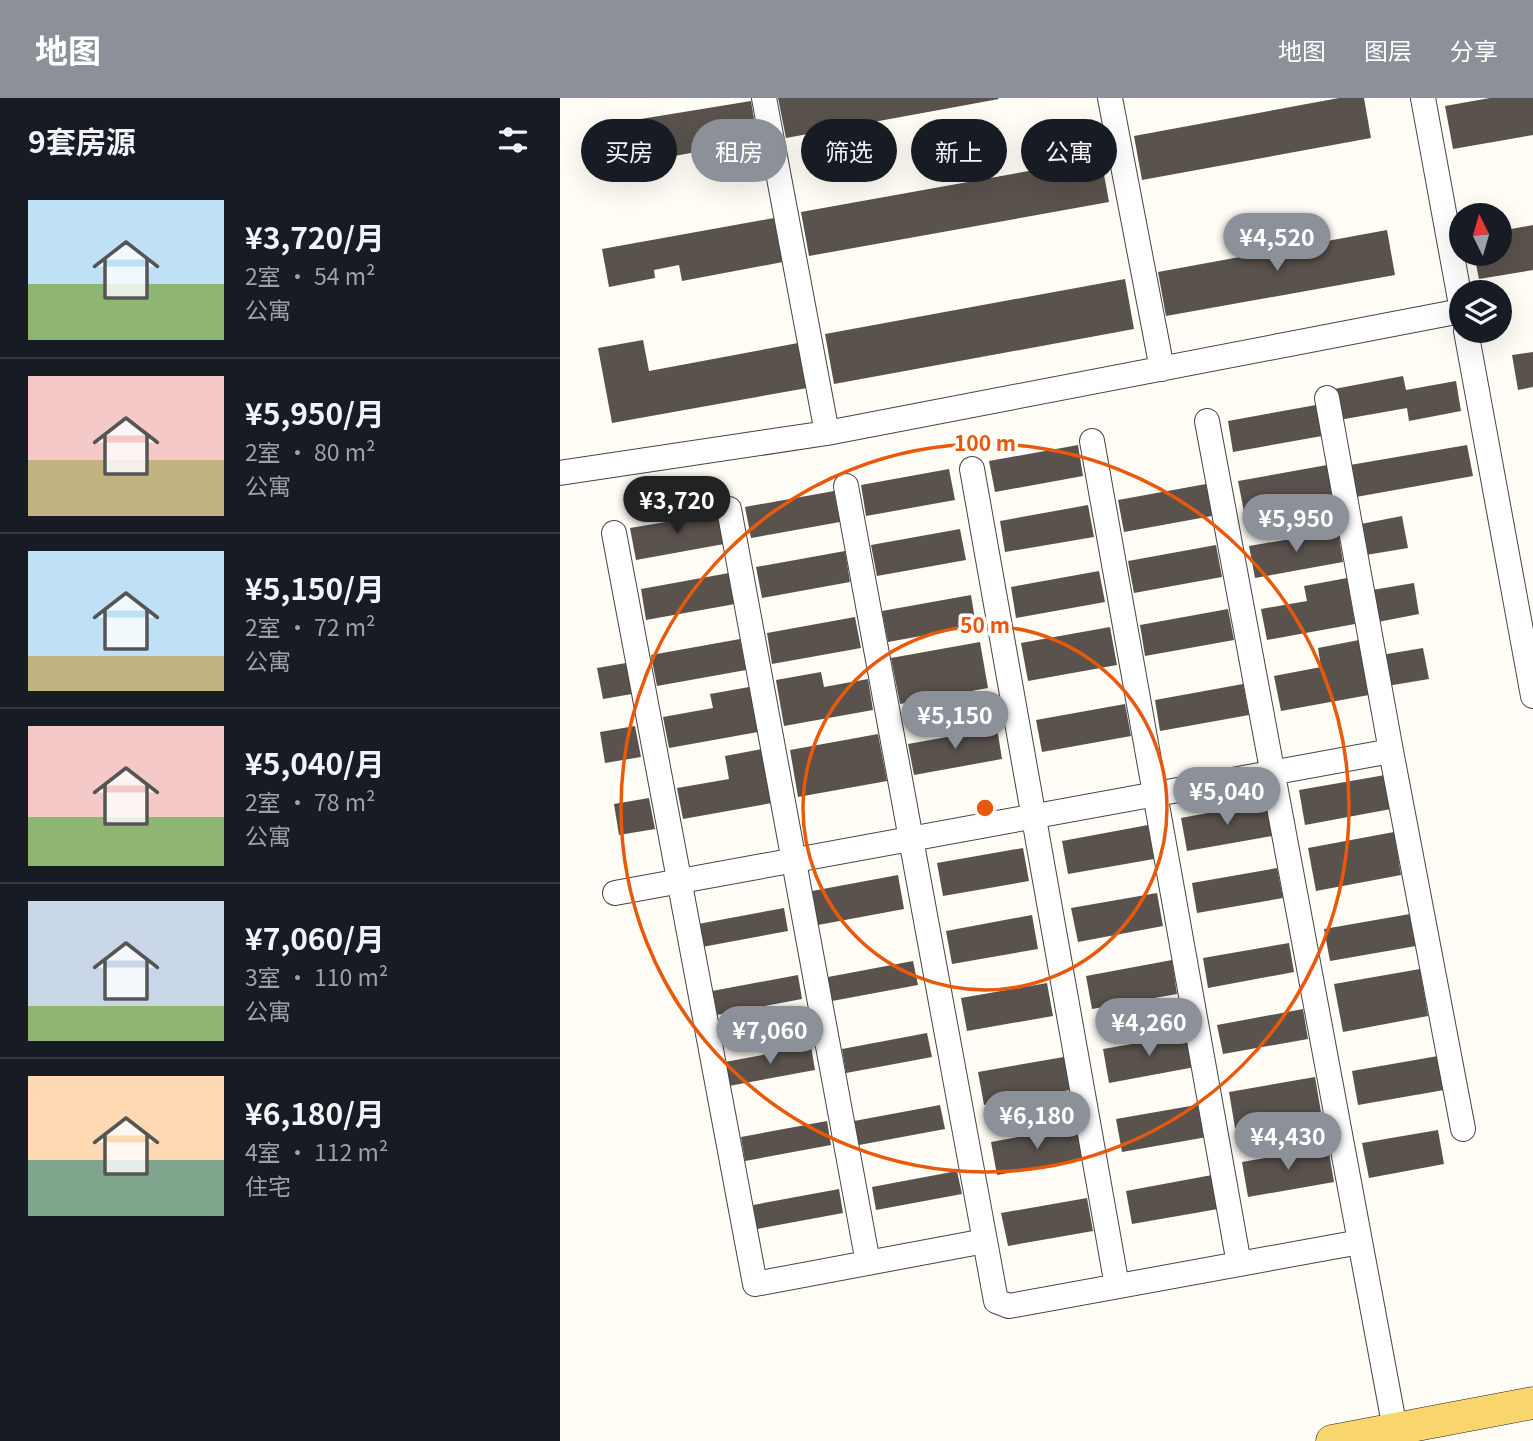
<!DOCTYPE html>
<html lang="zh">
<head>
<meta charset="utf-8">
<style>
  body { margin:0; font-family:Georgia,"Noto Sans SC",serif; background:#20242c; color:#f1f3f6; height:100vh; display:flex; flex-direction:column; font-size:26px; white-space:nowrap }
  * { box-sizing:border-box; margin:0 }
  p { font-size:23px; color:#9ea1a6 }
  .icon { flex:none; width:38px; height:38px; fill:none; stroke:currentColor; stroke-width:2; stroke-linecap:round; stroke-linejoin:round }
  .map { position:relative; flex:1; overflow:hidden }
  .sheet { display:flex; flex-direction:column; background:#171b24; width:560px }
  .sheet>* { flex:none }
  .hud { position:absolute; left:21px; top:21px; width:665px; height:63px; display:flex; gap:14px }
  .needle { width:46px; rotate:355deg }
  .tools { position:absolute; left:889px; top:105px; display:grid; gap:14px }
  .tools a { display:grid; place-items:center; width:63px; height:63px; border-radius:50%; background:#171b24; box-shadow:0 7px 28px #0002; font-size:35px }
  .price { position:absolute; translate:-50% -60px; padding:0 16px; border-radius:24px; background:#8c9099; color:#fff; font-size:23px; line-height:46px; filter:drop-shadow(0 2px 4px #0008) }
  .price::after { content:''; position:absolute; left:50%; top:42px; width:21px; height:16px; margin-left:-10px; background:inherit; clip-path:polygon(0 0,100% 0,50% 100%) }
  .price.selected { background:#222; color:#fff }
  ul { padding:0; list-style:none }
  li { display:flex; align-items:center; gap:21px; height:175px; padding:0 28px }
  li+li { border-top:2px solid #363941 }
  li span { display:grid; place-items:center; flex:none; width:196px; height:140px; border-radius:0px; color:#555 }
  li>.icon { margin-inline-start:auto }
  span .icon { width:84px; height:84px; fill:#fffc; stroke-width:1 }
  li b { font-size:30px }
  h2 { display:flex; justify-content:space-between; align-items:center; height:84px; padding:0 28px; font-size:30px }
  .tag { padding:0 24px; border-radius:32px; background:#171b24; box-shadow:0 7px 28px #0002; font-size:24px; line-height:63px }
  .tag.selected { background:#8c9099; color:#fff }
  header { display:flex; align-items:center; gap:42px; box-sizing:border-box; height:98px; padding:0 35px; background:#8c9099; color:#fff }
  header strong { font-size:33px }
  nav { display:flex; gap:38px; margin-inline-start:auto; font-size:24px }
  main { display:flex; flex:1; min-height:0 }
  .map>svg:first-child { display:block }
</style>
</head>
<body>
<header>
<strong>地图</strong>
<nav><a>地图</a><a>图层</a><a>分享</a></nav>
</header>
<main>
<section class="sheet">
<h2>9套房源<svg class="icon" aria-label="filters" viewBox="0 0 24 24"><path d="M4 7h16M4 17h16"/><circle cx="9" cy="7" r="2"/><circle cx="15" cy="17" r="2"/></svg></h2>
<ul>
<li><span style="background:linear-gradient(#bfe0f5 60%,#8fb573 0)"><svg class="icon" aria-label="home" viewBox="0 0 24 24"><path d="M3 11l9-7 9 7M6 9v11h12V9"/></svg></span><div><b>¥3,720/月</b><p>2室 · 54 m²</p><p>公寓</p></div></li>
<li><span style="background:linear-gradient(#f6c9c9 60%,#c2b280 0)"><svg class="icon" aria-label="home" viewBox="0 0 24 24"><path d="M3 11l9-7 9 7M6 9v11h12V9"/></svg></span><div><b>¥5,950/月</b><p>2室 · 80 m²</p><p>公寓</p></div></li>
<li><span style="background:linear-gradient(#bfe0f5 75%,#c2b280 0)"><svg class="icon" aria-label="home" viewBox="0 0 24 24"><path d="M3 11l9-7 9 7M6 9v11h12V9"/></svg></span><div><b>¥5,150/月</b><p>2室 · 72 m²</p><p>公寓</p></div></li>
<li><span style="background:linear-gradient(#f6c9c9 65%,#8fb573 0)"><svg class="icon" aria-label="home" viewBox="0 0 24 24"><path d="M3 11l9-7 9 7M6 9v11h12V9"/></svg></span><div><b>¥5,040/月</b><p>2室 · 78 m²</p><p>公寓</p></div></li>
<li><span style="background:linear-gradient(#c9d6e8 75%,#8fb573 0)"><svg class="icon" aria-label="home" viewBox="0 0 24 24"><path d="M3 11l9-7 9 7M6 9v11h12V9"/></svg></span><div><b>¥7,060/月</b><p>3室 · 110 m²</p><p>公寓</p></div></li>
<li><span style="background:linear-gradient(#ffd9b3 60%,#7fa58c 0)"><svg class="icon" aria-label="home" viewBox="0 0 24 24"><path d="M3 11l9-7 9 7M6 9v11h12V9"/></svg></span><div><b>¥6,180/月</b><p>4室 · 112 m²</p><p>住宅</p></div></li>
</ul>
</section>
<div class="map">
<svg width="973" height="1343" viewBox="0 0 973 1343">
  <rect width="100%" height="100%" fill="#fffdf5"/>
  <path fill="#5a524d" d="M218 0H438L439 1 226 40Z
    M779 0H804L811 40 582 82 574 38Z
    M930 0H973V37L893 51 885 8Z
    M191 3 199 50 137 60 136 54 104 60 102 48 49 57 44 27Z
    M541 60 549 104 249 158 241 114Z
    M214 120 223 164 122 183 119 167 94 172 95 180 49 189 42 151Z
    M973 127V172L919 181 914 156H940V133Z
    M827 132 835 177 606 218 598 174Z
    M565 181 574 231 274 286 265 236Z
    M83 242 89 273 238 245 247 290 52 325 38 250Z
    M973 254V289L958 292 952 257Z
    M843 278 846 292 896 283 901 313 849 323 847 310 779 322 774 291Z
    M756 307 762 338 673 354 668 323Z
    M518 347 523 378 435 394 429 363Z
    M907 347 913 378 796 399 790 367Z
    M767 367 772 398 684 414 678 383Z
    M389 371 395 402 306 418 301 387Z
    M646 386 652 418 564 434 558 402Z
    M274 393 280 424 191 440 185 409Z
    M528 407 534 439 445 454 440 423Z
    M159 415 164 446 76 462 70 430Z
    M842 418 848 450 806 457 801 426Z
    M400 431 406 462 317 478 311 447Z
    M778 433 783 464 695 480 689 448Z
    M656 447 662 479 574 495 568 463Z
    M285 453 290 484 202 500 196 469Z
    M539 473 545 504 456 520 451 489Z
    M169 475 175 506 86 522 81 491Z
    M787 480 795 526 707 542 701 511 747 503 744 488Z
    M854 485 859 516 818 524 812 492Z
    M411 497 416 528 328 544 322 513Z
    M668 511 674 542 585 558 580 527Z
    M295 519 301 550 212 566 207 535Z
    M550 529 557 567 468 583 461 545Z
    M180 541 186 572 97 588 91 557Z
    M799 542 809 597 721 613 714 578 761 569 758 550Z
    M420 544 428 590 340 606 331 560Z
    M863 550 869 581 827 588 821 557Z
    M66 565 72 596 43 601 37 570Z
    M261 574 264 589 308 581 313 612 224 628 216 582Z
    M683 586 689 617 600 633 595 602Z
    M189 589 198 634 109 650 103 619 153 610 150 596Z
    M565 606 571 638 482 654 476 622Z
    M75 628 81 659 45 665 40 634Z
    M437 630 442 661 354 677 348 646Z
    M318 636 327 683 238 699 230 652Z
    M202 651 212 705 123 721 117 690 169 681 165 658Z
    M825 677 831 711 745 727 739 692Z
    M89 700 95 731 59 737 54 706Z
    M707 704 712 738 627 753 621 720Z
    M588 727 594 761 508 776 502 743Z
    M834 734 841 777 756 793 748 750Z
    M463 750 469 783 383 798 377 765Z
    M717 770 723 800 637 815 632 785Z
    M338 777 344 811 258 827 252 793Z
    M597 795 603 828 518 844 511 810Z
    M224 810 228 833 142 849 138 826Z
    M850 816 856 848 770 863 764 831Z
    M472 817 478 851 392 866 386 833Z
    M729 845 734 874 648 890 643 860Z
    M612 862 617 896 532 911 526 878Z
    M353 863 358 887 272 903 268 879Z
    M860 871 868 918 783 934 774 886Z
    M238 877 242 901 157 917 152 893Z
    M487 885 493 918 407 933 401 900Z
    M743 911 748 941 663 956 657 927Z
    M367 935 372 959 286 975 282 951Z
    M629 936 635 969 549 985 543 951Z
    M251 948 255 972 169 988 165 964Z
    M878 958 884 992 798 1007 792 973Z
    M504 959 510 992 424 1007 418 974Z
    M755 979 761 1014 675 1030 669 994Z
    M642 1006 647 1039 562 1054 556 1021Z
    M380 1007 385 1031 299 1047 294 1023Z
    M267 1023 271 1047 185 1063 181 1039Z
    M517 1028 523 1062 437 1077 431 1044Z
    M878 1032 884 1066 809 1080 802 1045Z
    M768 1049 774 1084 688 1099 682 1064Z
    M397 1073 402 1096 316 1112 312 1089Z
    M652 1077 658 1111 572 1126 566 1093Z
    M279 1091 283 1115 197 1131 193 1107Z
    M527 1100 533 1133 448 1148 441 1115Z"/>
  <g fill="none" stroke-linecap="round" stroke-linejoin="round">
    <defs>
      <path id="minor" d="M204 0 267 335
        M550 0 602 271
        M863 0 901 207
        M906 233 973 598
        M767 300 831 653 903 1031
        M647 323 835 1331
        M532 343 679 1166
        M412 371 557 1188
        M0 375 267 335 901 213
        M286 388 425 1143
        M169 411 308 1165
        M54 435 195 1186 425 1143 436 1203 449 1208 800 1144
        M55 795 831 653"/>
      <path id="major" d="M772 1343 973 1305"/>
    </defs>
    <use href="#minor" stroke="#444" stroke-width="26"/>
    <use href="#major" stroke="#222" stroke-width="33"/>
    <use href="#minor" stroke="#fff" stroke-width="24"/>
    <use href="#major" stroke="#f9d66b" stroke-width="32"/>
  </g>
  <g fill="none" stroke="#e8590c" stroke-width="3.5">
    <circle cx="425" cy="710" r="182"/>
    <circle cx="425" cy="710" r="364"/>
  </g>
  <circle cx="425" cy="710" r="10" fill="#e8590c" stroke="#fff" stroke-width="3.5"/>
  <g font-size="21" text-anchor="middle" font-weight="bold" fill="#e8590c" stroke="#fff" stroke-width="7" stroke-linejoin="round" paint-order="stroke">
    <text x="425" y="353">100 m</text>
    <text x="425" y="535">50 m</text>
  </g>
</svg>
<div class="tools">
<a><svg class="needle" viewBox="-14 -14 28 28"><path d="M0-13l5 13h-10z" fill="#e53935"/><path d="M0 13l5-13h-10z" fill="#9ea1a6"/></svg></a>
<a><svg class="icon" aria-label="layers" viewBox="0 0 24 24"><path d="M12 4l9 5-9 5-9-5zM3 14l9 5 9-5"/></svg></a>
</div>
<b class="price" style="left:717px;top:175px">¥4,520</b>
<b class="price selected" style="left:117px;top:438px">¥3,720</b>
<b class="price" style="left:736px;top:456px">¥5,950</b>
<b class="price" style="left:395px;top:653px">¥5,150</b>
<b class="price" style="left:667px;top:729px">¥5,040</b>
<b class="price" style="left:589px;top:960px">¥4,260</b>
<b class="price" style="left:210px;top:968px">¥7,060</b>
<b class="price" style="left:477px;top:1053px">¥6,180</b>
<b class="price" style="left:728px;top:1074px">¥4,430</b>
<div class="hud">
<a class="tag">买房</a>
<a class="tag selected">租房</a>
<a class="tag">筛选</a>
<a class="tag">新上</a>
<a class="tag">公寓</a>
</div>
</div>
</main>
</body>
</html>
